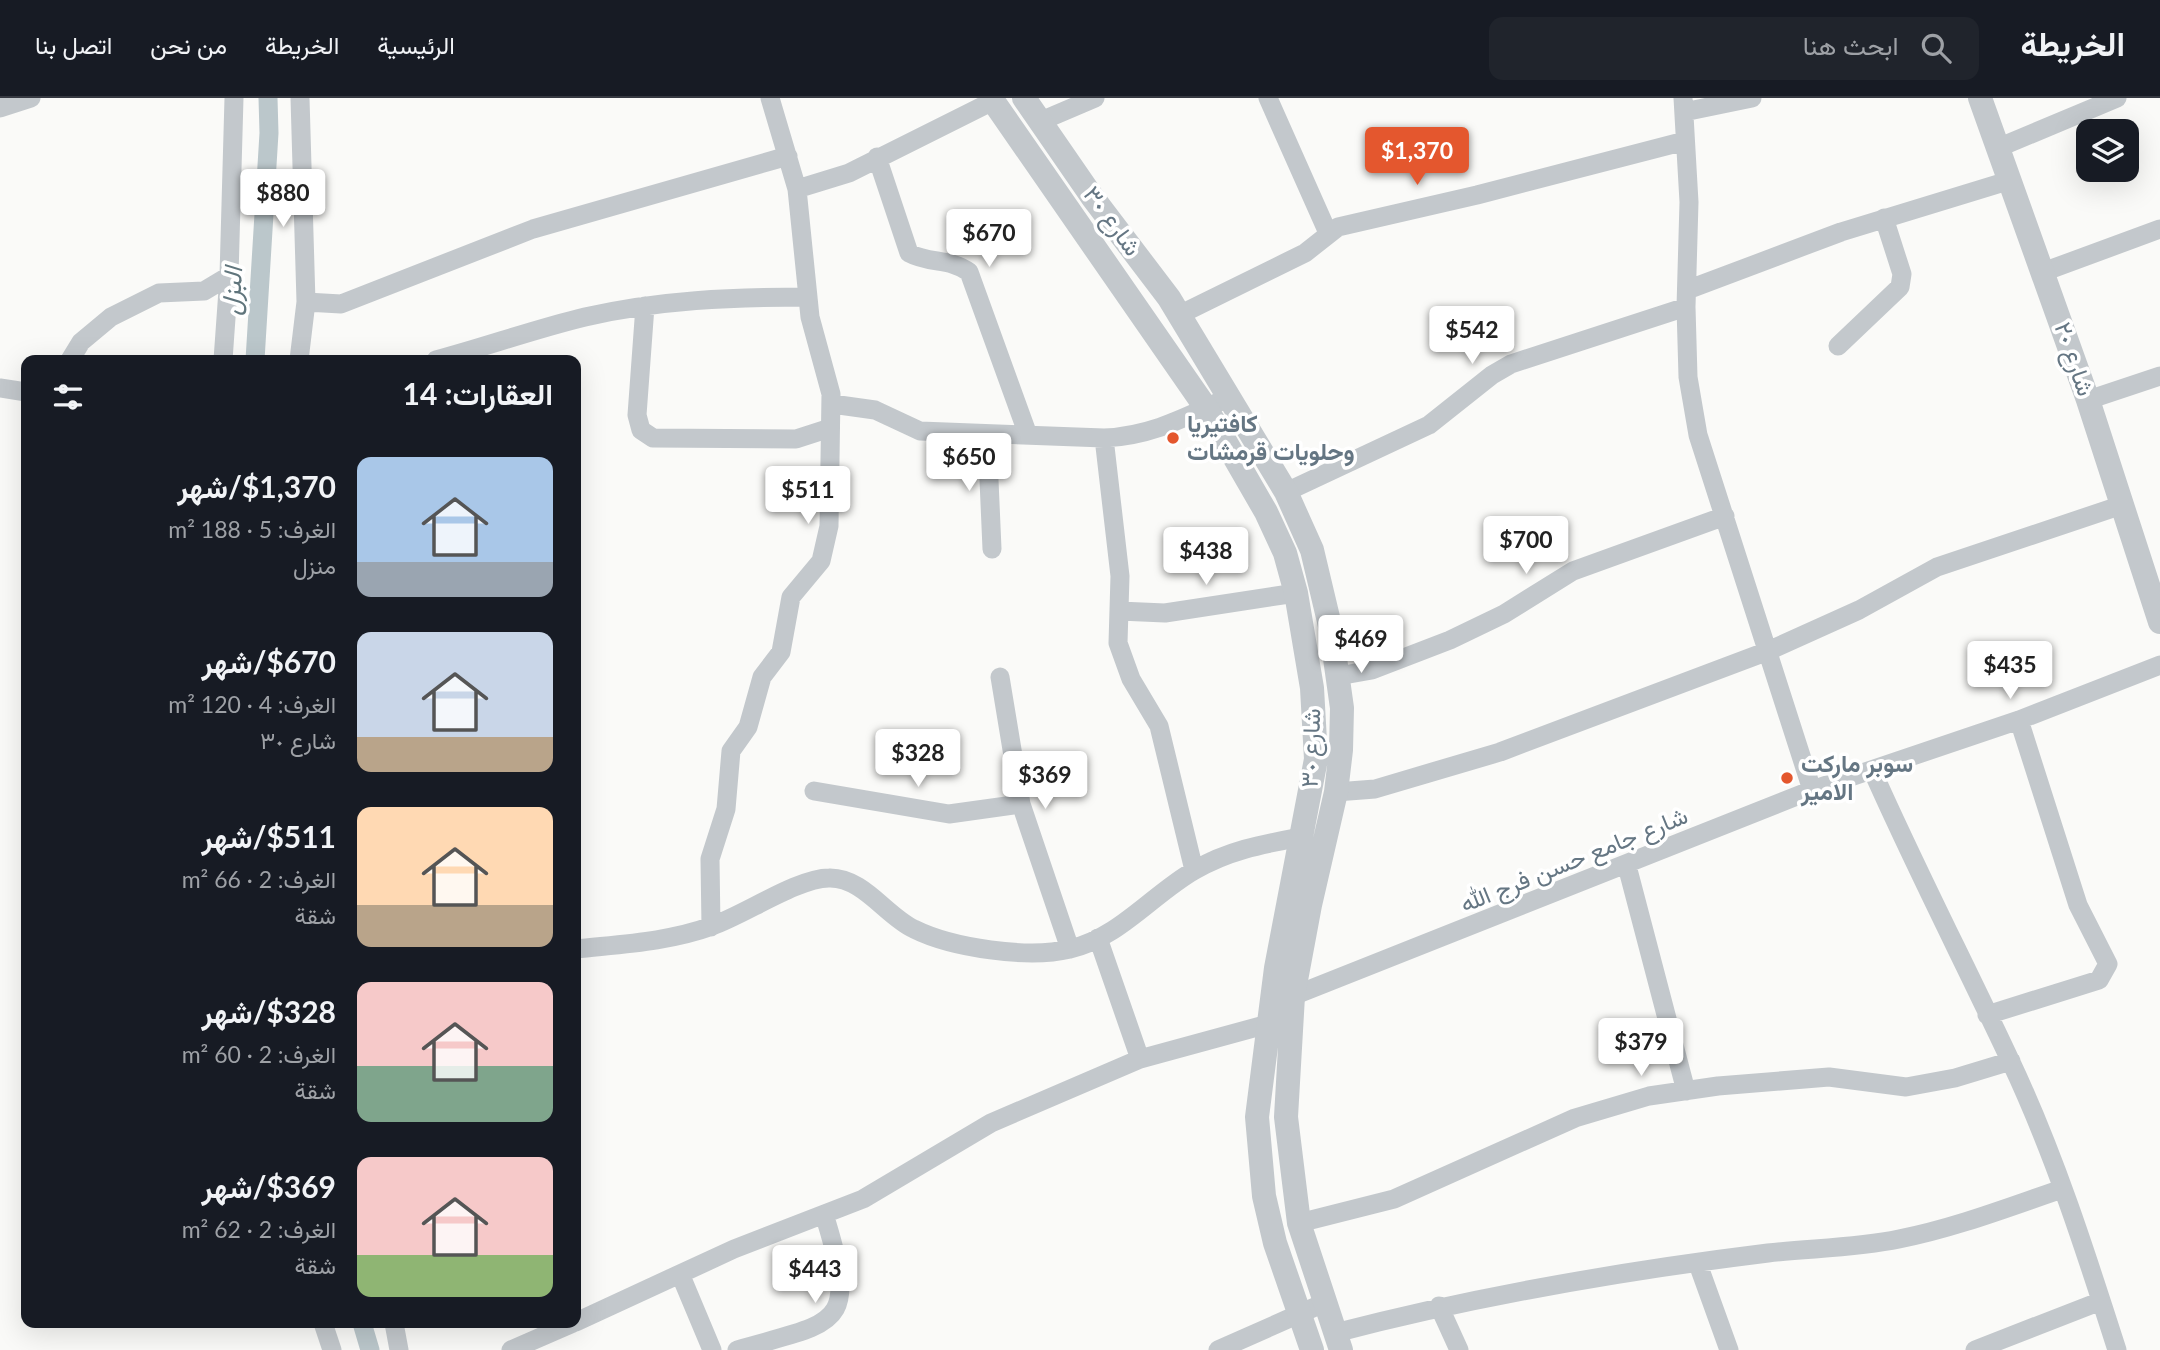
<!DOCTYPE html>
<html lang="ar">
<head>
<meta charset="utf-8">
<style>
  body { margin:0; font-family:Lato,Vazirmatn,sans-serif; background:#20242c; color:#f1f3f6; direction:rtl; height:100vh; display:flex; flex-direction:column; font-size:26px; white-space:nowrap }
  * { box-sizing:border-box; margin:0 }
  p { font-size:23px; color:#9ea1a6 }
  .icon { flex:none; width:38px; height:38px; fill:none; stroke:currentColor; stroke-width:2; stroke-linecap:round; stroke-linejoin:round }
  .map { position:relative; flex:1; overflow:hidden; direction:ltr }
  .sheet { position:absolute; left:21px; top:257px; width:560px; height:973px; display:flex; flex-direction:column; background:#171b24; border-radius:14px; box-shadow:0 7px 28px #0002; direction:rtl }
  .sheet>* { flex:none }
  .controls { position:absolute; left:2076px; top:21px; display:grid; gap:14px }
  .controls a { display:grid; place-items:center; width:63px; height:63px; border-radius:14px; background:#171b24; box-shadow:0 7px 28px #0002; font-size:35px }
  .price { position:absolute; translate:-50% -60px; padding:0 16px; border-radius:7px; background:#fff; color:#222; font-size:23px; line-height:46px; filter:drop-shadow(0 2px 4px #0008) }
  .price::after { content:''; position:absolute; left:50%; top:42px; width:21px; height:16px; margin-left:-10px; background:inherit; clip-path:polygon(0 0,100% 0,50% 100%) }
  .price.on { background:#e4572e; color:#fff }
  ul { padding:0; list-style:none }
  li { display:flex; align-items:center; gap:21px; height:175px; padding:0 28px }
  li span { display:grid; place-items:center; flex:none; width:196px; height:140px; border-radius:14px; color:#555 }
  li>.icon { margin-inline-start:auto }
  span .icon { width:84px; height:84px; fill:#fffc; stroke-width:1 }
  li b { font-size:30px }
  h2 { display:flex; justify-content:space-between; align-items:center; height:84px; padding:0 28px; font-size:30px }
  header { display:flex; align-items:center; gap:42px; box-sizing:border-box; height:98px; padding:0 35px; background:#171b24; border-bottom:2px solid #363941 }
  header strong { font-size:33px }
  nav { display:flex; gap:38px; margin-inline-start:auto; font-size:24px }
  .search { width:490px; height:63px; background:#20242c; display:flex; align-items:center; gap:18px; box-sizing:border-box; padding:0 24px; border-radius:14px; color:#9ea1a6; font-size:26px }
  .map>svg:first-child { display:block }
</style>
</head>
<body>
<header>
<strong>الخريطة</strong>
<div class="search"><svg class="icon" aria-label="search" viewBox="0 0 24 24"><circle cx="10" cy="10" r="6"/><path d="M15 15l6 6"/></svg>ابحث هنا</div>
<nav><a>الرئيسية</a><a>الخريطة</a><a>من نحن</a><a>اتصل بنا</a></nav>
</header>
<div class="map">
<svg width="2160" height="1252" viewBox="0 0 2160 1252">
  <rect width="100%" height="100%" fill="#fafaf8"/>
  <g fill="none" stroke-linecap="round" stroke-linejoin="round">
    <path stroke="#bbc7cb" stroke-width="19" d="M255 262 269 35 268 0
      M362 1225 370 1252"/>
    <path stroke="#c3c8cc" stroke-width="19" d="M1268 0 1328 135
      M1683 0 1689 104 1686 209 1688 279 1698 337 1812 692
      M0 10 31 0
      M1684 14 1752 0
      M1041 23 1095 0
      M2000 49 2117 0
      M877 59 909 155C929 166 950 160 969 174L1028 337
      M797 91 849 75 993 3
      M2043 174 2160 131
      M1687 192 1841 134 2011 82
      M306 204 341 206 533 131 788 58
      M645 208 637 317 641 332 653 340 796 341 830 330
      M1179 217 1305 155 1338 129 1477 97 1685 43
      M1838 248 1900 189 1902 176 1884 120
      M70 262 81 244 111 219 159 195 204 193 229 178
      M223 262 229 178 234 0
      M299 262 306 204 300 0
      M436 262C485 249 535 231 585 219 659 202 732 199 808 199
      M0 290 26 294
      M2088 302 2160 278
      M832 306 875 312 920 333 1104 340C1148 338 1180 322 1219 304
      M987 336 992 451
      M1104 340 1120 478 1118 545 1131 581 1159 628 1194 772
      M1286 394 1429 327 1492 277 1511 266 1686 209
      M1119 513 1165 515 1296 495
      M1338 578 1372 572 1450 542 1504 516 1573 473 1725 418
      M1000 579 1021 706 1070 851
      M1873 674C1916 771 1965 866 2010 962 2054 1055 2086 1155 2117 1252
      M814 693 949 716 1021 706
      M1336 694 1375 691 1500 654 1768 553 1859 512 1937 469 2122 407
      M1627 768 1686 993
      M711 829 710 761 726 711 731 653 748 629 762 579 781 554 791 499 821 463 829 428 831 296 810 219 797 91 770 0
      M1098 840 1140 961
      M576 851C621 846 668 844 712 828 744 817 798 780 829 780 863 779 886 818 914 831 952 850 1028 861 1070 851 1119 840 1154 795 1195 772 1229 752 1264 746 1301 739
      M1293 898 1812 692 2019 622 2160 567
      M1987 917 2099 882 2108 866 2078 807 2019 622
      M1299 1125 1394 1101 1575 1020 1649 998 1718 988 1829 979 1906 989 1955 980 2011 963
      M1698 1166 1729 1252
      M681 1178 712 1252
      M1439 1208 1459 1252
      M576 1224 734 1151 863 1101 991 1025 1140 961 1268 926
      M323 1225 332 1252
      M394 1225 399 1252
      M1335 1235C1477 1198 1622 1173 1768 1155 1812 1150 1856 1150 1899 1141 1955 1130 2009 1109 2062 1091
      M511 1252 573 1225
      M737 1252C837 1223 860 1231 824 1116
      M1218 1252 1324 1205
      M1975 1252 2101 1203"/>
    <path stroke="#c3c8cc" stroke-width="24" d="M991 0 1206 310 1266 414 1285 455 1296 495 1312 590 1316 661 1276 870 1257 1019 1264 1098 1275 1145 1312 1252
      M1024 0 1093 100 1169 200 1286 394 1312 452 1331 532 1342 610 1341 652 1336 694 1310 807 1293 898 1286 1019 1299 1125 1341 1252
      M1980 0 2088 302 2160 524"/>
  </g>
  <g fill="#e4572e" stroke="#fff" stroke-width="2.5">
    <circle cx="1173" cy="340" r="7"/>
    <circle cx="1787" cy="680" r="7"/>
  </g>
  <g text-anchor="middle" stroke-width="7" stroke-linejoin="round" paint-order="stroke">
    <g font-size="24" fill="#657683" stroke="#fff">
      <text transform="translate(1112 123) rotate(54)" y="8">شارع ٣٠</text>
      <text transform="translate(2074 261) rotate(71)" y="8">شارع ٢٠</text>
      <text transform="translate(1311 650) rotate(-88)" y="8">شارع ٣٠</text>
      <text transform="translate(1574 762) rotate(-22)" y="8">شارع جامع حسن فرج الله</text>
    </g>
    <g font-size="24" font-weight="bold" fill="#657683" stroke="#fff" text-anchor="start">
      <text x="1187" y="334">كافتيريا<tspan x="1187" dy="28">وحلويات قرمشات</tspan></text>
      <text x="1801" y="674">سوبر ماركت<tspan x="1801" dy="28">الامير</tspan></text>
    </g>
    <g font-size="26" font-style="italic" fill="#60757c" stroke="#fff">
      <text transform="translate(232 193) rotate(-87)" y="9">البزل</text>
    </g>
  </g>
</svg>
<div class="controls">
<a><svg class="icon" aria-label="layers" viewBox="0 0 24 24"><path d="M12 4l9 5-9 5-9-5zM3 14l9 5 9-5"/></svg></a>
</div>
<b class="price on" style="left:1417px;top:89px">$1,370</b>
<b class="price" style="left:283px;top:131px">$880</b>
<b class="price" style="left:989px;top:171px">$670</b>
<b class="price" style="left:1472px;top:268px">$542</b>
<b class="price" style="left:969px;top:395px">$650</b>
<b class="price" style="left:808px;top:428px">$511</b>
<b class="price" style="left:1526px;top:478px">$700</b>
<b class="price" style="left:1206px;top:489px">$438</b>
<b class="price" style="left:1361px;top:577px">$469</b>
<b class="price" style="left:2010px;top:603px">$435</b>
<b class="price" style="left:918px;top:691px">$328</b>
<b class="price" style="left:1045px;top:713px">$369</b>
<b class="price" style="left:1641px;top:980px">$379</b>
<b class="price" style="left:815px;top:1207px">$443</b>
<section class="sheet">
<h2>العقارات: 14<svg class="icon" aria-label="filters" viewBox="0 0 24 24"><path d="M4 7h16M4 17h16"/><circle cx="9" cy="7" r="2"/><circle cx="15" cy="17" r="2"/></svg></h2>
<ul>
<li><span style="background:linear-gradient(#a9c7e8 75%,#9aa5b1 0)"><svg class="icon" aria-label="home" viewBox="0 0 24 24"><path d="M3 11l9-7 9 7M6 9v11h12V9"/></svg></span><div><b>$1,370/شهر</b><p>الغرف: 5 · 188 m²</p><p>منزل</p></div></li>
<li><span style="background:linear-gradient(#c9d6e8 75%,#b9a48a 0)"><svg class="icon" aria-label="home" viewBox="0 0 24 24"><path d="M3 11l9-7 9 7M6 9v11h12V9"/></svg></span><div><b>$670/شهر</b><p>الغرف: 4 · 120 m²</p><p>شارع ٣٠</p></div></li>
<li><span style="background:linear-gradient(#ffd9b3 70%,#b9a48a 0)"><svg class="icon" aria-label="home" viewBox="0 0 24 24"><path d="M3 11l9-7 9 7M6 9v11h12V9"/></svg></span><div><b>$511/شهر</b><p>الغرف: 2 · 66 m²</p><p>شقة</p></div></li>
<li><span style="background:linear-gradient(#f6c9c9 60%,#7fa58c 0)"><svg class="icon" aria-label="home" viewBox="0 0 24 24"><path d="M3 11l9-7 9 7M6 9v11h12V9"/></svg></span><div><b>$328/شهر</b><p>الغرف: 2 · 60 m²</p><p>شقة</p></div></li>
<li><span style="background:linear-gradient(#f6c9c9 70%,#8fb573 0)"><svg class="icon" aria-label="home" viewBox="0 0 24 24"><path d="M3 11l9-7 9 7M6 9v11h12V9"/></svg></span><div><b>$369/شهر</b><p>الغرف: 2 · 62 m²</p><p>شقة</p></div></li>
</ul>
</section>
</div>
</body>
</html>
